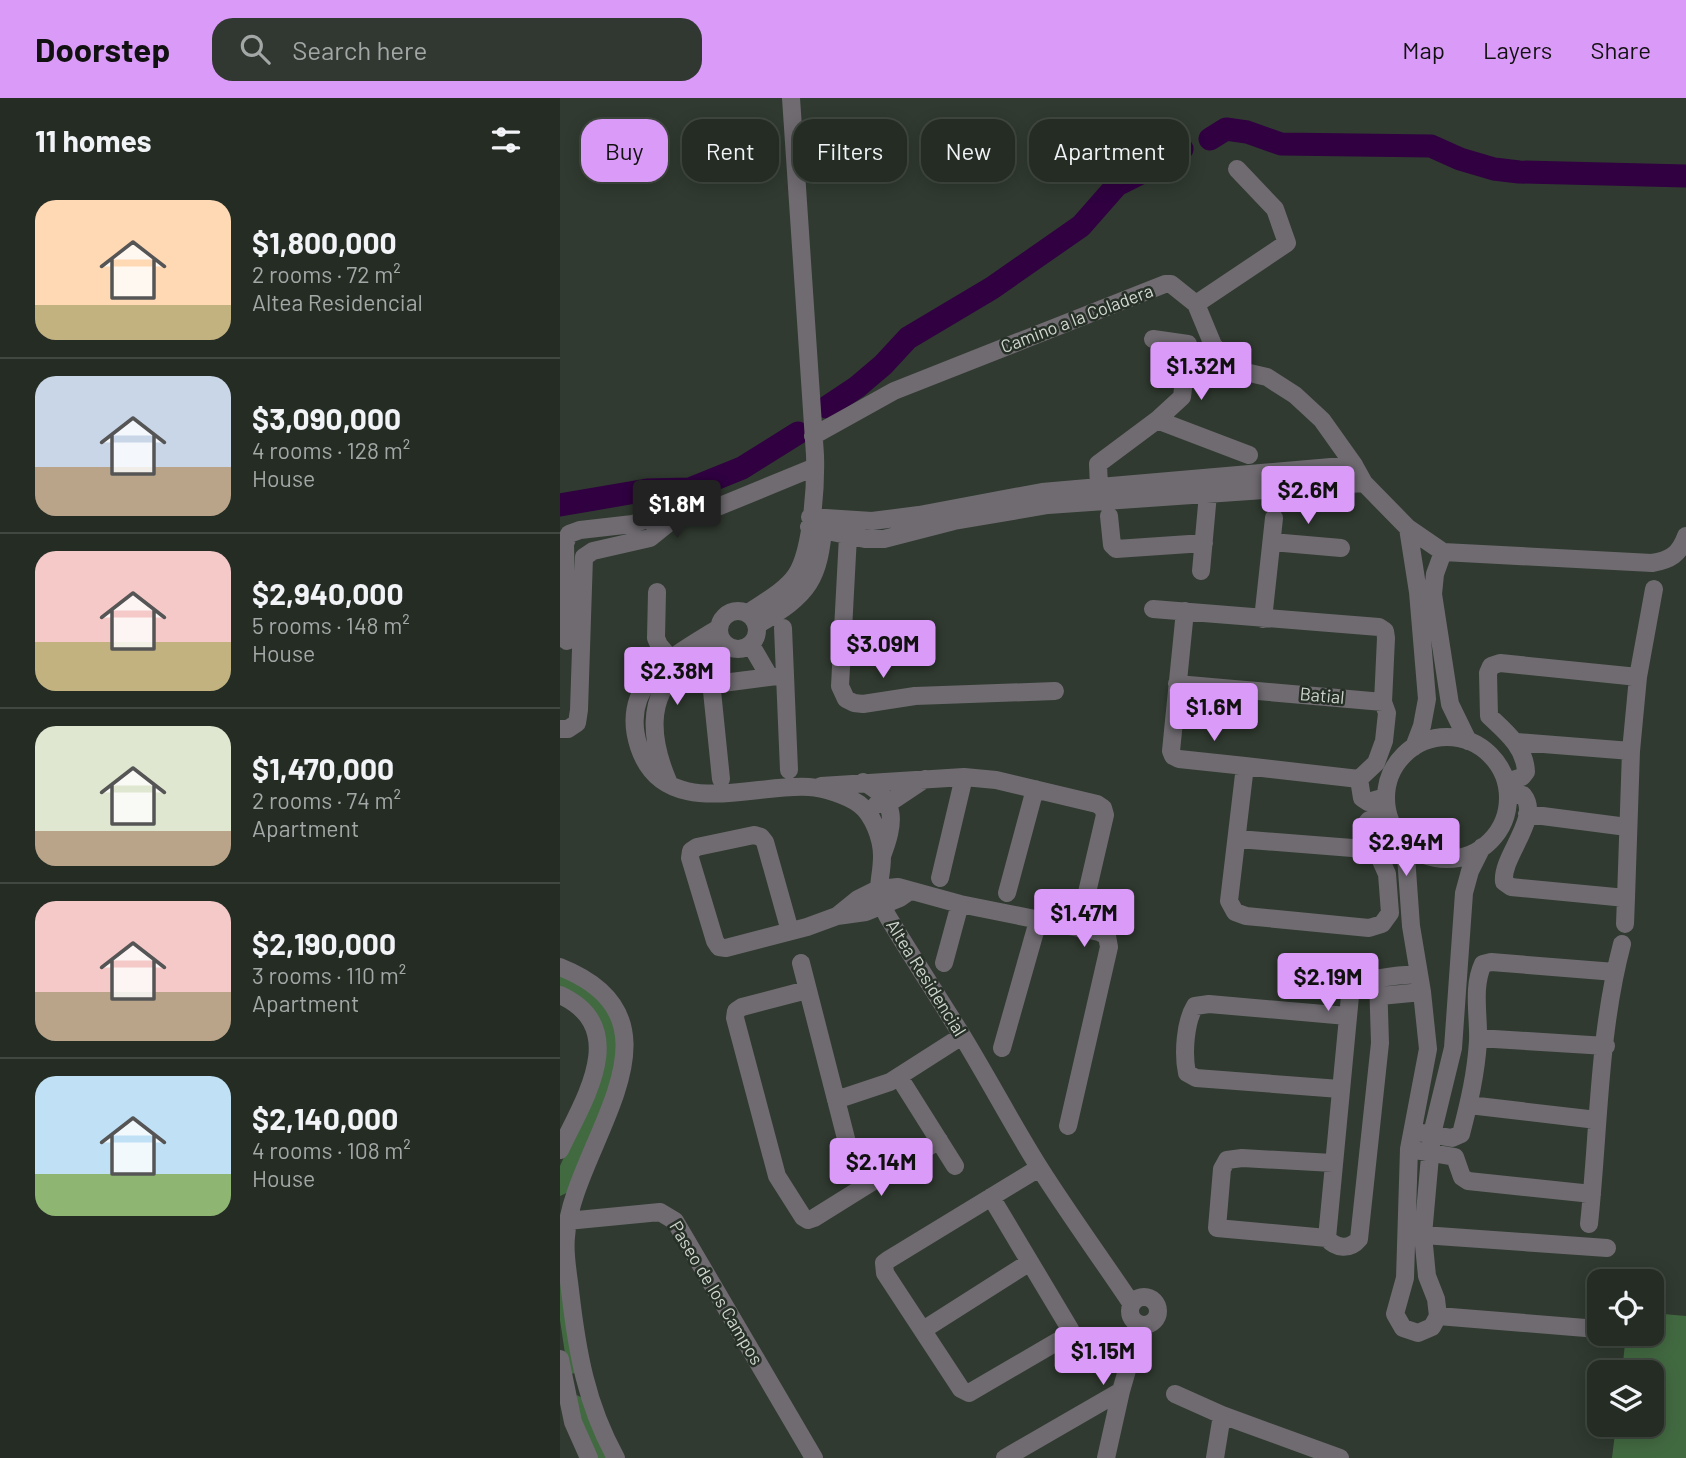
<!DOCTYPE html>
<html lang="en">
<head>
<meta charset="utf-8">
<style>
  body { margin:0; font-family:Barlow,sans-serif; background:#303831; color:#f1f3f6; height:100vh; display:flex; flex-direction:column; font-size:26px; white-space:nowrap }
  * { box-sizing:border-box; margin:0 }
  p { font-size:23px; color:#a3a7a6 }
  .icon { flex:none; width:38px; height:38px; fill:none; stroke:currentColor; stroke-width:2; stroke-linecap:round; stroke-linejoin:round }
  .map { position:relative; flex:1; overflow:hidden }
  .sheet { display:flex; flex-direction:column; background:#242c24; width:560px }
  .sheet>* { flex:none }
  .top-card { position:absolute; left:21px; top:21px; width:665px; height:63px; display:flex; gap:14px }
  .buttons { position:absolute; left:1027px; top:1171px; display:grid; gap:14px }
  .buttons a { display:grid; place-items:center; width:77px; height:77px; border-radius:14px; background:#242c24; box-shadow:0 4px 18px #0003,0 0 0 2px #414841; font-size:35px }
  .price { position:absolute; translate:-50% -60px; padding:0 16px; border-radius:7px; background:#da9af7; color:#111; font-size:23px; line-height:46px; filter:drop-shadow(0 2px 4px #0008) }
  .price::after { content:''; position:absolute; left:50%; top:42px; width:21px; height:16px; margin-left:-10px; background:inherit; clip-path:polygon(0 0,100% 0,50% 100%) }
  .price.current { background:#222; color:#fff }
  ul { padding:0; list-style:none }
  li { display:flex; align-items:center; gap:21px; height:175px; padding:0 35px }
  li+li { border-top:2px solid #414841 }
  li span { display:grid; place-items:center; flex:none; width:196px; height:140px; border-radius:21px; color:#555 }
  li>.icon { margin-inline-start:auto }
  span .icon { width:84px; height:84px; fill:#fffc; stroke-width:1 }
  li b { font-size:30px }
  h2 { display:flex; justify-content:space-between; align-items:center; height:84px; padding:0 35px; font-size:30px }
  .pill { padding:0 24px; border-radius:21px; background:#242c24; box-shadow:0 4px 18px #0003,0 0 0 2px #414841; font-size:24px; line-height:63px }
  .pill.current { background:#da9af7; color:#111 }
  header { display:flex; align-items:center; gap:42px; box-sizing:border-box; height:98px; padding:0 35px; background:#da9af7; color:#111 }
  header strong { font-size:33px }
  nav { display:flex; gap:38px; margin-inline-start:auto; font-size:24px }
  .search { width:490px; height:63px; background:#303831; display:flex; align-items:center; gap:18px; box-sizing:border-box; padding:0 24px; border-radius:21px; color:#a3a7a6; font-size:26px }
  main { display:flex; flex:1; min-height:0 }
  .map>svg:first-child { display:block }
</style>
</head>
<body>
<header>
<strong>Doorstep</strong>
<div class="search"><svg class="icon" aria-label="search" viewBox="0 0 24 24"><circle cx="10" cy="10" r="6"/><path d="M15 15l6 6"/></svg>Search here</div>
<nav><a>Map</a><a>Layers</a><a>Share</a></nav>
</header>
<main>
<section class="sheet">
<h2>11 homes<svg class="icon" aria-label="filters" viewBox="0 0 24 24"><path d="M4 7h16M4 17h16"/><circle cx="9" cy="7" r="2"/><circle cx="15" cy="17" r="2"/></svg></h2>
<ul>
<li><span style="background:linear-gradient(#ffd9b3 75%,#c2b280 0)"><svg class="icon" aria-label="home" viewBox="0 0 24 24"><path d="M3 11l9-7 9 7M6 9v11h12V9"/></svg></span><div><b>$1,800,000</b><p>2 rooms · 72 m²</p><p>Altea Residencial</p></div></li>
<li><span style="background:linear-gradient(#c9d6e8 65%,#b9a48a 0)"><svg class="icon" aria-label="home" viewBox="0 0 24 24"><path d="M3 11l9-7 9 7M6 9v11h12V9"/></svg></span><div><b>$3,090,000</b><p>4 rooms · 128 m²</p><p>House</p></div></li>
<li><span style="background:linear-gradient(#f6c9c9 65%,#c2b280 0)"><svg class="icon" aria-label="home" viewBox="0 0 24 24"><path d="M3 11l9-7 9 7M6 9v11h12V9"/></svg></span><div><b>$2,940,000</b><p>5 rooms · 148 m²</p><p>House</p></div></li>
<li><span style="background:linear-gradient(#dfe7d0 75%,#b9a48a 0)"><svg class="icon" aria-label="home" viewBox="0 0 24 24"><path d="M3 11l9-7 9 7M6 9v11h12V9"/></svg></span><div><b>$1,470,000</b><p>2 rooms · 74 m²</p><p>Apartment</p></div></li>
<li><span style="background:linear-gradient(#f6c9c9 65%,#b9a48a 0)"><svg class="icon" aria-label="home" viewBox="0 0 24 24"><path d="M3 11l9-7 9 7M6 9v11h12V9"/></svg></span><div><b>$2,190,000</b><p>3 rooms · 110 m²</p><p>Apartment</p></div></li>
<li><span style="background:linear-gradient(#bfe0f5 70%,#8fb573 0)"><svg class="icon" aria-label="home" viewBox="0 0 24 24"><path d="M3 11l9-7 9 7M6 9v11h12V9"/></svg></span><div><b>$2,140,000</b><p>4 rooms · 108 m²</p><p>House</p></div></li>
</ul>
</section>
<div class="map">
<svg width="1126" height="1360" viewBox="0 0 1126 1360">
  <rect width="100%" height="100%" fill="#303a30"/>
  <path fill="#426a41" d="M0 875 28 889 50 916 59 939 60 967 11 1093 0 1098V1068L44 968 46 944 42 927 0 890Z
    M0 1149 17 1275 8 1276 0 1222Z
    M1092 1215 1126 1218V1360H1052L1056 1327 1092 1326V1274H1062L1066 1236H1092Z
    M17 1297 24 1301 51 1360H37L15 1309Z"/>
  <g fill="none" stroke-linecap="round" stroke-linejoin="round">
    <path stroke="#300041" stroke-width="23" d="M650 41 666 31 687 34 721 46 871 48 900 61 934 71 959 74 1126 78
      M267 309 297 289 323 267 348 240 432 190 521 128 557 87 595 68 622 51
      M0 407 87 392 130 391 182 370 238 335"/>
    <path stroke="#6f6b71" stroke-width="18" d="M636 206 727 145 715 111 677 71
      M597 322 689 357
      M253 338 334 293 605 186H611L636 206 653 247 670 266 681 273 707 279 735 297 762 322 794 367 804 385 848 430 883 454 1092 465C1110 462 1119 457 1126 438
      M539 389 538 366 597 322 622 299 628 246 593 241
      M549 418 552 447 556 451 644 445
      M250 419 312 423 359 417 482 394 794 367
      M249 429 305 441H324L394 423 488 407 804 385
      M848 430 858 494 867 601 862 628 854 649
      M288 438 280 588 286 601 294 605 303 606 355 598 495 593
      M712 444 781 450
      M883 454 875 476 873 496 890 606 908 643
      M641 473 648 396
      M97 494 96 540 99 547 116 567
      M593 511 819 529 825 533 826 540 823 604 827 615 824 643 816 665 799 681 685 668 669 803 675 814 686 818 809 830 822 826 830 815 827 776 819 758 805 751 678 741
      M159 532a19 19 0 1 1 38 0a19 19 0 1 1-38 0Z
      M625 513 611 653 613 658 619 661 685 668
      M188 515C204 504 225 493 236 477 252 453 256 387 255 357L231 0
      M703 521 714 420
      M197 527C250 496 259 483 264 422
      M159 530C114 558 58 585 79 649 104 724 194 685 249 689 264 690 286 697 299 706 313 716 322 741 322 758 322 786 312 791 328 819 352 859 377 897 401 936 428 980 452 1026 479 1069 508 1115 541 1160 571 1205
      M223 530 229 672
      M7 543 5 446 9 436 20 432 73 426 120 409
      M191 547 209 578
      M617 586 823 604
      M0 631H8L17 625 19 612 24 459 33 453 90 440 116 419 160 408 255 369
      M826 700a61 61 0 1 1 122 0a61 61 0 1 1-122 0Z
      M957 644 1071 653
      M161 681 152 593 155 586 225 577
      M799 681 802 700 808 704 826 699
      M108 683C92 646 84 599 121 571 134 561 149 553 163 544
      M303 684C339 702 334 726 322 758
      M946 684 962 679 966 674C965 649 946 634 929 618L928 575 931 568 940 565 1078 579
      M261 688 404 679 436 682 537 706 543 710 545 717 522 816
      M948 696 963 697C982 720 941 758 944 784L951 789 1066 800 1071 653 1078 579 1094 491
      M316 707 335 701 365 681
      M967 716 1067 729
      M845 744 851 828 862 894 868 951 849 1051 845 1180 835 1216 843 1230 858 1235 872 1229 878 1218 876 1201 867 1178 863 1137 872 1036 893 950 904 795 910 773 922 749
      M805 751V727L809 722 828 716
      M380 780 404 679
      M447 795 475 691
      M277 818 298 801 318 791 338 789 400 806 539 834 547 838 549 849 508 1028
      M1065 826 1066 800
      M230 833 205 744 201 739 194 737 137 749 131 753 130 760 155 843 159 849 166 850 247 829 277 818 306 814 340 800 350 793
      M241 865 291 1060 306 1087
      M384 865 400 806
      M0 869C139 924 11 1048 6 1139 4 1156 8 1174 10 1192 17 1253 26 1306 56 1360
      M247 892 182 909 176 913 175 920 217 1078 243 1119 248 1122 254 1120 379 1042
      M0 897C72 930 23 1003 0 1052
      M820 898 862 894
      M918 940 1046 948
      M442 950 478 823
      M339 979 395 1068
      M780 991 636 980 627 975C623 956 625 924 635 908L649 906 787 918
      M276 1002 330 984 402 938
      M909 1007 1037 1022
      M863 1035 892 1040 901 1036C909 1005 916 976 918 943 919 918 912 889 923 866L931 864 1055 874
      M860 1053 895 1059 902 1079 908 1083 1032 1096
      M773 1065 682 1060 667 1062 662 1071 657 1130 767 1140C776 1151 790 1152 799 1141L820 945 818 880
      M431 1099 510 1231 505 1239 409 1295 401 1291 325 1175 324 1165 328 1162 479 1070
      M7 1123 100 1114 115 1123 254 1360
      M1029 1126C1039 1033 1038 937 1062 846
      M863 1137 1047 1150
      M767 1140 790 898C804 877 836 878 859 876
      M570 1213a14 14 0 1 1 28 0a14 14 0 1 1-28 0Z
      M878 1218 1038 1231
      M363 1232 470 1164
      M0 1261 13 1324 29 1360
      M615 1296 662 1317 780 1360
      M445 1360 561 1293
      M546 1360 561 1293 580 1227
      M655 1360 662 1317"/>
  </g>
  <g text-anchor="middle" stroke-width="5" stroke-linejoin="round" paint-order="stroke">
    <g font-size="18" fill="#d0d6cf" stroke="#263026">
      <text transform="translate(517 221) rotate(-21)" y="6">Camino a la Coladera</text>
      <text transform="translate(762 598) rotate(5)" y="6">Batial</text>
      <text transform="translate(366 880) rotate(58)" y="6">Altea Residencial</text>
      <text transform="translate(156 1195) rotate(59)" y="6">Paseo de los Campos</text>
    </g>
  </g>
</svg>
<div class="buttons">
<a><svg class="icon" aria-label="locate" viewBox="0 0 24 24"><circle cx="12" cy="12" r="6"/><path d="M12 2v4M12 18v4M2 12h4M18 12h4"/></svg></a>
<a><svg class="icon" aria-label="layers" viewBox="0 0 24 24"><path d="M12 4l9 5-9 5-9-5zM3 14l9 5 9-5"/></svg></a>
</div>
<b class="price" style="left:641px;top:304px">$1.32M</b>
<b class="price" style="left:748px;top:428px">$2.6M</b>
<b class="price current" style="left:117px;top:442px">$1.8M</b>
<b class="price" style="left:323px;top:582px">$3.09M</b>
<b class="price" style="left:117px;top:609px">$2.38M</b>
<b class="price" style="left:654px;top:645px">$1.6M</b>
<b class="price" style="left:846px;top:780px">$2.94M</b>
<b class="price" style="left:524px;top:851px">$1.47M</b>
<b class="price" style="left:768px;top:915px">$2.19M</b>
<b class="price" style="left:321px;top:1100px">$2.14M</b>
<b class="price" style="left:543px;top:1289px">$1.15M</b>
<div class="top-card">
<a class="pill current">Buy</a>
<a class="pill">Rent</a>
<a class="pill">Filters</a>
<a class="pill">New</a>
<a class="pill">Apartment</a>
</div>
</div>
</main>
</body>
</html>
